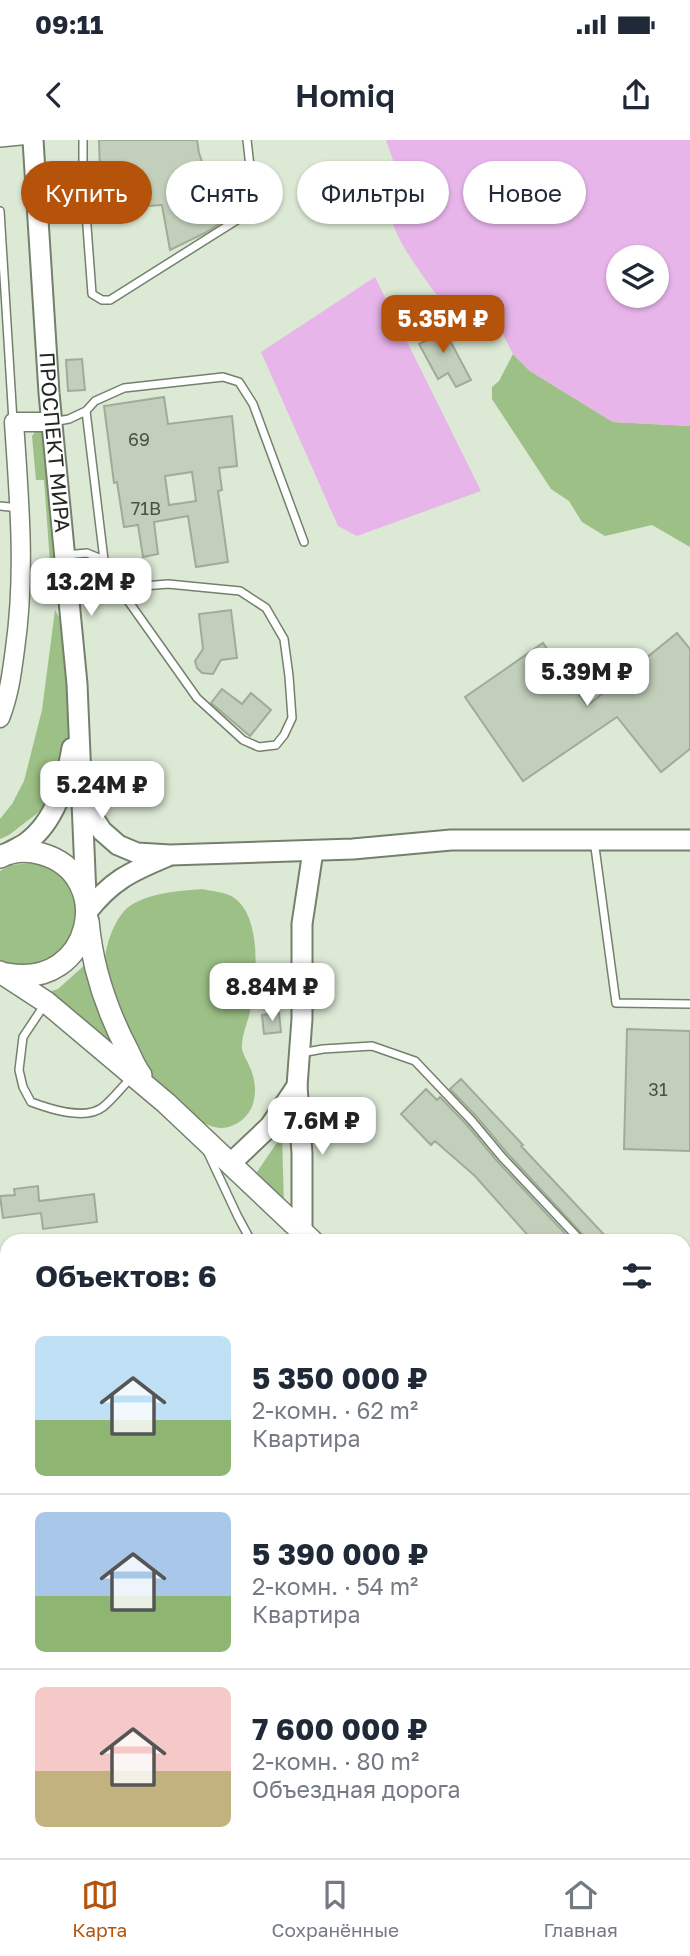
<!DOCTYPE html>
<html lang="ru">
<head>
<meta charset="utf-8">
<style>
  body { margin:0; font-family:"Golos Text",sans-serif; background:#f6f6f7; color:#1f2937; height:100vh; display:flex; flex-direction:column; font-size:26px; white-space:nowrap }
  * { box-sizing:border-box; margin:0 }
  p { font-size:23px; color:#747a83 }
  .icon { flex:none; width:38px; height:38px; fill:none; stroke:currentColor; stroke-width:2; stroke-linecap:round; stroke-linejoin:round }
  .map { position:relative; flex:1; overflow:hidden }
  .side { position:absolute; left:0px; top:1094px; width:691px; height:625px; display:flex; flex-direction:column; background:#fff; border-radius:21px 21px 0 0; box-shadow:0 2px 5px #0004 }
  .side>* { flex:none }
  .guide { position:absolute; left:21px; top:21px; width:649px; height:63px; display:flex; gap:14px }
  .buttons { position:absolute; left:606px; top:105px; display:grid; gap:14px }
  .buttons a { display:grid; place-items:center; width:63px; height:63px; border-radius:50%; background:#fff; box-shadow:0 2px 5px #0004; font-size:35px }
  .price { position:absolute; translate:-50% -60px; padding:0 16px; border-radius:14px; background:#fff; color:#222; font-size:23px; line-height:46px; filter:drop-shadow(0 2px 4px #0008) }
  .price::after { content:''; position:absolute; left:50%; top:42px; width:21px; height:16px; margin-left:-10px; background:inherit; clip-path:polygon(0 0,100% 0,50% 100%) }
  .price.active { background:#b45309; color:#fff }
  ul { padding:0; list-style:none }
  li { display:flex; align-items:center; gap:21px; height:175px; padding:0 35px }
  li+li { border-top:2px solid #e0e1e3 }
  li span { display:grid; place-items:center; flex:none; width:196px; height:140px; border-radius:10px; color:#555 }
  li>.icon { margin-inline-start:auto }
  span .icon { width:84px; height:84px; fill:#fffc; stroke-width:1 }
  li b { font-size:30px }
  h2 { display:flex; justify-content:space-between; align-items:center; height:84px; padding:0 35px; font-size:30px }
  .chip { padding:0 24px; border-radius:32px; background:#fff; box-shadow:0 2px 5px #0004; font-size:24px; line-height:63px }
  .chip.active { background:#b45309; color:#fff }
  .status { display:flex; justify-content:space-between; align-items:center; height:49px; padding:0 35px; background:#fff; direction:ltr }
  .status svg { height:19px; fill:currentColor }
  header { display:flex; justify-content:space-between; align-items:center; height:91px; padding:0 35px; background:#fff; font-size:32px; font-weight:600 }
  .tab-bar { display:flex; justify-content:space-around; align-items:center; height:98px; border-top:2px solid #e0e1e3; background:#fff; font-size:19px; color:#747a83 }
  .tab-bar a { display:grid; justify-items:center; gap:4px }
  .tab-bar .active { color:#b45309 }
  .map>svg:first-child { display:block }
</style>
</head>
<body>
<div class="status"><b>09:11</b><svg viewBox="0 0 49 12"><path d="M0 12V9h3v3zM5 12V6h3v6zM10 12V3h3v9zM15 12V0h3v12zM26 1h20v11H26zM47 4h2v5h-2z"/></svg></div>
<header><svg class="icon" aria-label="back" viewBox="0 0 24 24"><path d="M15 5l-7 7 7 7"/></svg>Homiq<svg class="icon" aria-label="share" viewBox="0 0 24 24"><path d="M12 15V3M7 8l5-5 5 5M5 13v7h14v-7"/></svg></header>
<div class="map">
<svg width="690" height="1718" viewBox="0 0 690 1718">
  <rect width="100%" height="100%" fill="#dce9d5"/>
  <path fill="#9cc086" d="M513 214 530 231 613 282 690 286V407L652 385 605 396 582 382 569 361 551 349 492 259V247L499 241Z
    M39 291 44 292 57 423H50L44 340H36L32 296 35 292Z
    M55 470 65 488 70 559 68 606 51 656 39 672 9 695 0 699V679L12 664 24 641 42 570Z
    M33 723C46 727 57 732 66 742 69 746 71 752 73 757 86 792 58 829 21 826 14 826 6 822 0 820V731L10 725Z
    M202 749C211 751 225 752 233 757 262 776 257 837 251 867 249 880 241 895 242 909 243 914 246 919 248 923 255 937 257 950 253 964 249 977 235 988 221 988 197 988 157 946 144 927 130 905 106 847 105 822 105 806 114 781 126 769 144 753 179 751 202 749Z
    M88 822 110 903 45 853 58 849Z
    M282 995 284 1068 253 1038Z
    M7 1485V1712H334L331 1718H0V1489Z"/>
  <path fill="#e7b5ea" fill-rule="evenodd" d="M386 0H690V286L613 282 530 231 513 214 493 175C478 174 466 178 451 175 435 151 389 96 390 69 390 61 398 50 401 43ZM618 117H656V156H618Z
    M375 137 481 351 357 396 338 386 261 212Z"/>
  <path fill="#c2cfba" stroke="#9fac98" stroke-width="2" fill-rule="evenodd" d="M99 0H197L199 13 217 63 239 60 241 70 205 93 170 110 162 65 101 69Z
    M438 178 471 240 456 247 448 233 438 239 419 204 431 198 424 185Z
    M82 219 85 250 68 251 66 220Z
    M164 257 168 284 232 276 237 326 219 328 222 350 218 351 228 422 196 427 188 376 154 382 158 414 143 417 138 385 124 387 117 342 114 343 104 266ZM192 332 196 361 169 365 165 336Z
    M132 419 135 438 122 440 119 435 117 421Z
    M231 470 237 518 221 520 213 534 202 533 197 528 195 521 203 509 199 474Z
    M677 493 690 509V609L661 632 617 577 523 641 465 557 543 503 587 566Z
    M222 549 242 564 251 553 271 570 250 596 211 563Z
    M279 873 281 892 264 894 262 875Z
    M627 889 690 891V1011L624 1009Z
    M461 939 523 1005 521 1006 610 1101H587L585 1097 507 1013 477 977 450 949Z
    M426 949 437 960 440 957 467 985 497 1021 572 1101H533L475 1036 435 1001 431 1005 401 974Z
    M38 1046 39 1061 94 1054 97 1082 43 1089 41 1073 3 1078 0 1056 15 1055 14 1049Z"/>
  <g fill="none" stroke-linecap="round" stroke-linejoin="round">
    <defs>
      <path id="service" d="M83 0V32L92 154 102 160H110L248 73 254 62 247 0
        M0 3 31 0
        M35 36 83 32
        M0 71 13 281
        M86 271 104 420 119 448 197 558 243 600 259 607 276 605 284 595 292 578 289 536 284 499 266 468 240 451 168 444 119 448
        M52 282 69 279 86 271 95 261 124 248 223 237 239 242 253 264 304 402
        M0 366 19 368
        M65 415 87 413 104 420
        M594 700 616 863 690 864
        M45 864 23 897 19 930 23 947 31 962C50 969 85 981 103 967 113 959 121 948 131 938
        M301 913 323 909 372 906 415 921 472 981 502 1017 581 1101
        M208 1013 238 1077 251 1101
        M684 1213 690 1220
        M0 1422 7 1421"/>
      <path id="minor" d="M0 1161 7 1254
        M0 1284 7 1283
        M0 1455 7 1439
        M684 1592 690 1596
        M508 1718 509 1712"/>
      <path id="tertiary" d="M0 578C9 556 12 532 15 509 26 431 19 359 14 282H51"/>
      <g id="secondary">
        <path id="s1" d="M33 0 49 253 77 544 86 756"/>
        <path d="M85 659 91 674 102 691 118 705 137 713 170 715 353 709 451 700H690"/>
        <path d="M6 714C13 710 20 707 26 703 56 681 66 642 72 608"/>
        <path d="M87 772C111 741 130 732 166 717"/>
        <path d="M231 1023 270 986 297 946"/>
        <path d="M302 1091V1013L297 946 302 879V784L313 711"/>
      </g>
      <path id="primary" d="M0 717C14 710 28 710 42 714 116 735 93 850 7 834
        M88 781C92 826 107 871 128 911 132 919 135 928 141 935
        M0 832 46 862 166 963 312 1101
        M684 1466 690 1471"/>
    </defs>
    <use href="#service" stroke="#74806d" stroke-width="10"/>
    <use href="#minor" stroke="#74806d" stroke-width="18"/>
    <use href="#tertiary" stroke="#74806d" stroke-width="21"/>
    <use href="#secondary" stroke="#74806d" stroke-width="23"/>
    <use href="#primary" stroke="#74806d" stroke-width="24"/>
    <use href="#service" stroke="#fff" stroke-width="7"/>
    <use href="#minor" stroke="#fff" stroke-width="14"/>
    <use href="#tertiary" stroke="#fff" stroke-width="18"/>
    <use href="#secondary" stroke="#fff" stroke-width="19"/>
    <use href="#primary" stroke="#fff" stroke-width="21"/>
  </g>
  <g text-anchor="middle" stroke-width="7" stroke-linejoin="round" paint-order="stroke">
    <g font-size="18" fill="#4a5146">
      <text x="139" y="306">69</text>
      <text x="146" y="375">71В</text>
      <text x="658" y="956">31</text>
    </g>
    <g font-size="21" fill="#22271f" stroke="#fff">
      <text dy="7" stroke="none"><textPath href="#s1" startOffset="303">ПРОСПЕКТ МИРА</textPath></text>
    </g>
  </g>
</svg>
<div class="buttons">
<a><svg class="icon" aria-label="layers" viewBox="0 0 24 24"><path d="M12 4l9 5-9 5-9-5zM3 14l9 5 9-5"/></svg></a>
</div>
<b class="price active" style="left:443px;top:215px">5.35M ₽</b>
<b class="price" style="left:91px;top:478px">13.2M ₽</b>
<b class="price" style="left:587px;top:568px">5.39M ₽</b>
<b class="price" style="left:102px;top:681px">5.24M ₽</b>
<b class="price" style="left:272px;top:883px">8.84M ₽</b>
<b class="price" style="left:322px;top:1017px">7.6M ₽</b>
<div class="guide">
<a class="chip active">Купить</a>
<a class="chip">Снять</a>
<a class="chip">Фильтры</a>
<a class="chip">Новое</a>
</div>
<section class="side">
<h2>Объектов: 6<svg class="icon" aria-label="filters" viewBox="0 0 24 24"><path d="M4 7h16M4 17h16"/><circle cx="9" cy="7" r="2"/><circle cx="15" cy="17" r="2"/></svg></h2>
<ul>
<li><span style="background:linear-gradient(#bfe0f5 60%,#8fb573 0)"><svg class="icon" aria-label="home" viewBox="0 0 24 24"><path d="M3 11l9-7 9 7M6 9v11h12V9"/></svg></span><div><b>5 350 000 ₽</b><p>2-комн. · 62 m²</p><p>Квартира</p></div></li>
<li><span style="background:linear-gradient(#a9c7e8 60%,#8fb573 0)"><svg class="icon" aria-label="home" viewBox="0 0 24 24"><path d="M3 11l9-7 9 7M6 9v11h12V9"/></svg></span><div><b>5 390 000 ₽</b><p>2-комн. · 54 m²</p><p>Квартира</p></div></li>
<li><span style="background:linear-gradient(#f6c9c9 60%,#c2b280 0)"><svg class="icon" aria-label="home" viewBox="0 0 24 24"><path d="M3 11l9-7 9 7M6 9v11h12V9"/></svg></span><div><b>7 600 000 ₽</b><p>2-комн. · 80 m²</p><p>Объездная дорога</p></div></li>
</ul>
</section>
</div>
<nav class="tab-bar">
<a class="active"><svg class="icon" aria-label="map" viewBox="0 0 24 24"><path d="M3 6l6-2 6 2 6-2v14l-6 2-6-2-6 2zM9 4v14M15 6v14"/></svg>Карта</a>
<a><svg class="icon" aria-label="saved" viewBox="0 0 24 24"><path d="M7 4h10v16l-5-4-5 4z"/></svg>Сохранённые</a>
<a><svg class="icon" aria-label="home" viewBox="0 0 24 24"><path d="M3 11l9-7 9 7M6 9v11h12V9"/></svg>Главная</a>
</nav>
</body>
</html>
